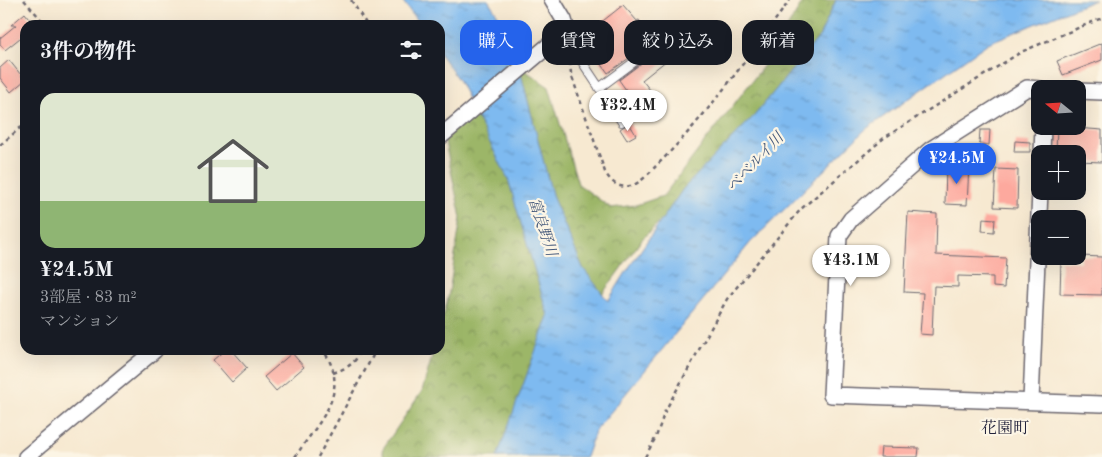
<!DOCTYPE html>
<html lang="ja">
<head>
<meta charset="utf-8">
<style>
  body { margin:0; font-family:"Old Standard TT","Noto Serif JP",serif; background:#20242c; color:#f1f3f6; height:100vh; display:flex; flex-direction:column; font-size:19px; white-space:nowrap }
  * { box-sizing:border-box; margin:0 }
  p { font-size:16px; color:#9ea1a6 }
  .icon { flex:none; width:28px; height:28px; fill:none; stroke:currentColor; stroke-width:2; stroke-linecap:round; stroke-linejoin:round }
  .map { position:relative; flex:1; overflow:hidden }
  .drawer { position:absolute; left:20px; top:20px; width:425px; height:335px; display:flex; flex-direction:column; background:#171b24; border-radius:15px; box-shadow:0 5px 20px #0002 }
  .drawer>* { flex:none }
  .hud { position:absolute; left:460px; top:20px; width:475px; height:45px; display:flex; gap:10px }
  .needle { width:32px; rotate:288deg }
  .controls { position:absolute; left:1031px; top:80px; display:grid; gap:10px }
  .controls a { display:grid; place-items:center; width:55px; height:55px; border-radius:10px; background:#171b24; box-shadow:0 5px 20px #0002; font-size:25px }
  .price { position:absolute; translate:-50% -42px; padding:0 11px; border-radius:18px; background:#fff; color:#222; font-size:16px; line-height:32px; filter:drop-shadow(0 1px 2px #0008) }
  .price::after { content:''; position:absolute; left:50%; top:30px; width:15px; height:11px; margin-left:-8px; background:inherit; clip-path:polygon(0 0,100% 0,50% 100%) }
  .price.on { background:#2563eb; color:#fff }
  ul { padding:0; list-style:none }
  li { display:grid; align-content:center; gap:10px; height:265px; padding:0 20px }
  li span { display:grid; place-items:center; height:155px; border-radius:15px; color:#555 }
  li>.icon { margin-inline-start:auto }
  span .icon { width:90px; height:90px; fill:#fffc; stroke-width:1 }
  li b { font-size:21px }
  h2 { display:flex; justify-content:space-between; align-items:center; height:60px; padding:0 20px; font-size:21px }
  .pill { padding:0 18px; border-radius:15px; background:#171b24; box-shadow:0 5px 20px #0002; font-size:18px; line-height:45px }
  .pill.on { background:#2563eb; color:#fff }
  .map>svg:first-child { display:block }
</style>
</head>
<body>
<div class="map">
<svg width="1102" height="457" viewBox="0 0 1102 457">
  <defs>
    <pattern id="forest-crowns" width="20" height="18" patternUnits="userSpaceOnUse" patternTransform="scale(1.25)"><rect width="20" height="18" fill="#9cb668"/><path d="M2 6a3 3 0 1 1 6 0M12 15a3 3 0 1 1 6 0" fill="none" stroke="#7f9457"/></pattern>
    <pattern id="water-ripples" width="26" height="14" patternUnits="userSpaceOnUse" patternTransform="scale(1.25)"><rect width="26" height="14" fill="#7ebaf0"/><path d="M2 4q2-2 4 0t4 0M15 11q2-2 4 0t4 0" fill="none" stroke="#6797c4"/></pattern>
  </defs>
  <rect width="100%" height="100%" fill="#fcf5e5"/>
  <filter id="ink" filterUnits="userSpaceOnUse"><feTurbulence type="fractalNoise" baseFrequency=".02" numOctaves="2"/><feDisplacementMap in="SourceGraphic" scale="10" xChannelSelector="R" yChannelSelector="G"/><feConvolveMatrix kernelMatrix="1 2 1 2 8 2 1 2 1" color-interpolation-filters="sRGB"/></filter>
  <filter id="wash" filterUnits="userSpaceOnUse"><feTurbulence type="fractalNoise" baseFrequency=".0096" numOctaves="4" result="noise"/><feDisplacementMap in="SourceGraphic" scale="20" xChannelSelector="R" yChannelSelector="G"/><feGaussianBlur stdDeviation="1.12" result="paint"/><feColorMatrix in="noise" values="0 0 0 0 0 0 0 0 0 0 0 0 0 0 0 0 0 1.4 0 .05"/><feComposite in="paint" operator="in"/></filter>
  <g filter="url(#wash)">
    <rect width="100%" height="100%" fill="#f7e9d1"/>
    <path fill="url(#forest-crowns)" stroke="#5f6c52" d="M804 0H857L772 111 643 238 600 297 511 457H384L382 450 422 391 434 350H440V328L448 298 461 218 443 133 513 62 549 87 578 184 611 208 636 205 663 196 765 64Z"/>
    <path fill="url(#water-ripples)" stroke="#506e96" d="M402 0H488L511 35 553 198 583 268 608 301 630 266 683 189 754 116 819 37 836 0H1095L988 43 866 129 750 243 595 431 586 457H497L548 316 508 179 459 81 440 54V25H420Z"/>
    <g id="blocks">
      <path fill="#fda99e" d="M623 5 637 21 639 20 653 41 608 73 598 59 611 50 594 28Z
        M25 13 34 25H25V34L5 50 0 44V38L16 25H11Z
        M1102 43V60L1063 75 1057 61Z
        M659 50 667 60 642 80 650 90 634 101 619 80Z
        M9 60 25 80 11 92 0 78V68Z
        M629 123 636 135 627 140 620 129Z
        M1057 126H1076V128L1102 130V162L1078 161V154H1056Z
        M980 130H990L989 145 979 144Z
        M1015 141 1030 142V152H1014Z
        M946 165H969L967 205 945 204Z
        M996 169 1018 170 1017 208 994 207Z
        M908 212 937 214 936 255 1006 258 1004 288 993 287V277L958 276V287L934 286 932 335 920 334 923 293 904 292Z
        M983 218 995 219 994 232 982 231Z
        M1081 256 1102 257V295L1060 294 1061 261 1081 262Z
        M225 350H231L247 368 232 382 213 360Z
        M292 353 304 367 276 391 264 377Z
        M881 447 919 448 918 457H880Z"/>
    </g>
  </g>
  <g filter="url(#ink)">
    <use href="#blocks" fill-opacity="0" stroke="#6d6870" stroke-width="1"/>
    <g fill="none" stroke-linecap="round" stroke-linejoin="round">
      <defs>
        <path id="service" d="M569 42 622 122
          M599 88 657 45"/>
        <path id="minor" d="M1040 89 1027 88 931 149 851 219 839 236 831 395 1102 404
          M1078 91 1102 92
          M440 137 567 30 564 20 552 0
          M1042 154 1043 126
          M1031 401 1040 191
          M26 457 155 350"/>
      </defs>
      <use href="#service" stroke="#6d6870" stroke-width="10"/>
      <use href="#minor" stroke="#6d6870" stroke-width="18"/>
      <path stroke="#6d6870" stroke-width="2.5" stroke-dasharray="4 4" stroke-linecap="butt" d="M24 0 46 25
        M351 0 367 25
        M570 62 571 74 605 172C610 181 618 189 630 186 640 184 649 173 656 166 707 116 748 57 790 0
        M0 145 25 124
        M440 215V223
        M333 373C347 368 355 364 361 350
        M295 457C317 423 353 393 323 350
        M318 457 376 350
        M645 457 656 437 665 411 727 299 801 209 884 138 1021 52 1102 18"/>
      <use href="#service" stroke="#fff" stroke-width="8"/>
      <use href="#minor" stroke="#fff" stroke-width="15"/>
    </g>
  </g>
  <g text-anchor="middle" stroke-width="4.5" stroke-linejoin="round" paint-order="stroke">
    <g font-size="15" font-style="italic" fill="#42577a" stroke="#fcf5e5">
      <text transform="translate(755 162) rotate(-47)" y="5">ベベルイ川</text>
      <text transform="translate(543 227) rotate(72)" y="5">富良野川</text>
    </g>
    <g font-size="16" fill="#22223b" stroke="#fcf5e5">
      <text x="1005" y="433">花園町</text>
    </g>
  </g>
</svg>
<div class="controls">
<a><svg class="needle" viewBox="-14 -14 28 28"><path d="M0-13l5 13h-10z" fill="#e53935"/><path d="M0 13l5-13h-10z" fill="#9ea1a6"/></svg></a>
<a>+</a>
<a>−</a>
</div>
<b class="price" style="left:628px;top:132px">¥32.4M</b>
<b class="price on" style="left:957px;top:185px">¥24.5M</b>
<b class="price" style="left:851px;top:287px">¥43.1M</b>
<div class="hud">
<a class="pill on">購入</a>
<a class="pill">賃貸</a>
<a class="pill">絞り込み</a>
<a class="pill">新着</a>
</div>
<section class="drawer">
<h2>3件の物件<svg class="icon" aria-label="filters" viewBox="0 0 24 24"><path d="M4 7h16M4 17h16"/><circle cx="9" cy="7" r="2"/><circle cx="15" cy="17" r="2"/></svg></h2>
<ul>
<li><span style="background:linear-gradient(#dfe7d0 70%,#8fb573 0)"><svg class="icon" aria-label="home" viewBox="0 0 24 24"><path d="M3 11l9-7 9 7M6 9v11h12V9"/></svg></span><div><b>¥24.5M</b><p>3部屋 · 83 m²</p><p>マンション</p></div></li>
</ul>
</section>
</div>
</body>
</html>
